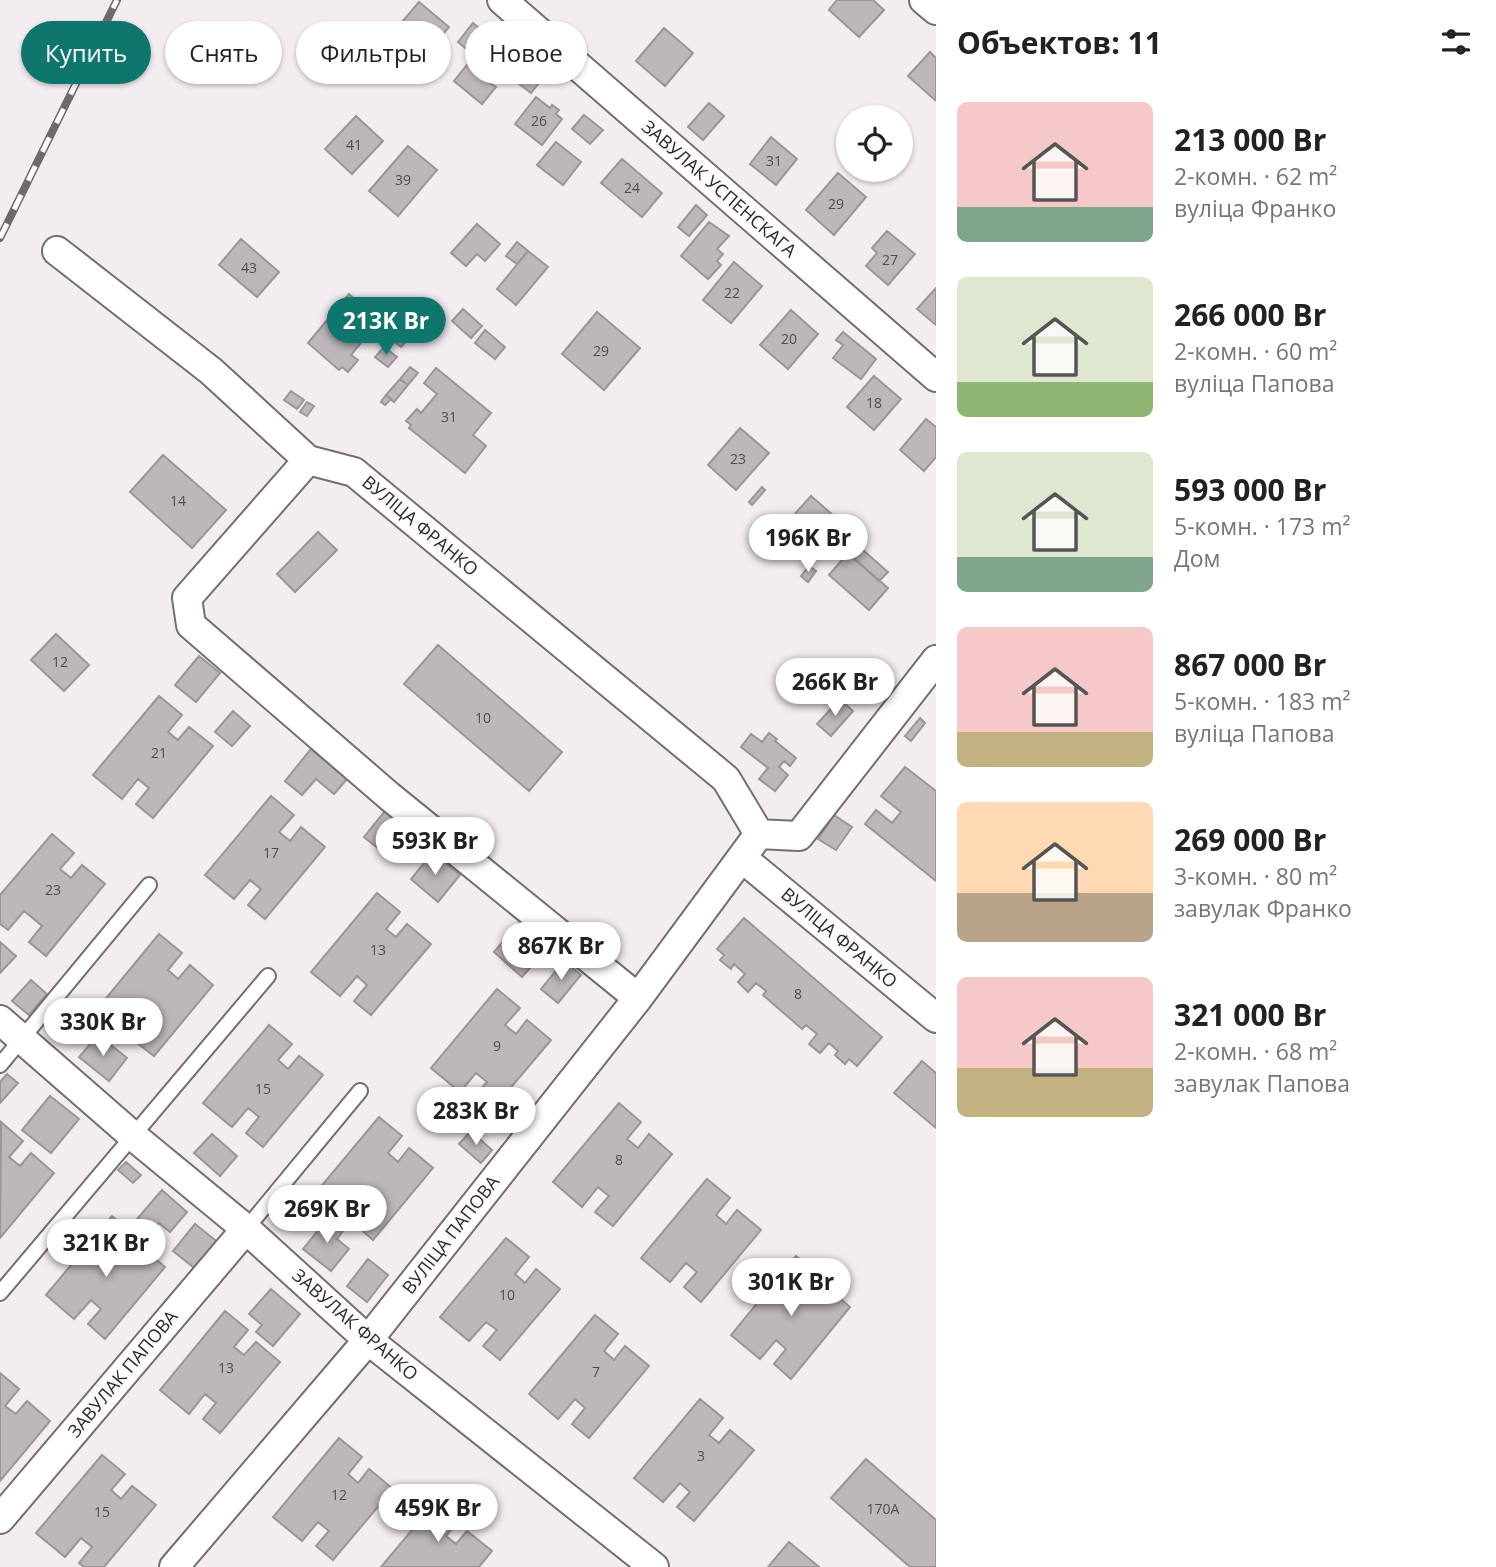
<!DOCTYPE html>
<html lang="ru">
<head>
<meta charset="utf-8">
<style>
  body { margin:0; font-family:"Open Sans",sans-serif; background:#f2f2f2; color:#222; height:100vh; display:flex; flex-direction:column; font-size:26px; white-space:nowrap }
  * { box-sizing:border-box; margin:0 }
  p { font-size:23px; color:#767676 }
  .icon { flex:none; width:38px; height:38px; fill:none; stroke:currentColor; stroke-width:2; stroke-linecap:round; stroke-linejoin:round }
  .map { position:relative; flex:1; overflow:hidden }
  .sheet { display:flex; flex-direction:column; background:#fff; width:560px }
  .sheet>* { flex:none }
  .hud { position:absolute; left:21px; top:21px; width:665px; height:63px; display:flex; gap:14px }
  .tools { position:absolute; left:836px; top:105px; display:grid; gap:14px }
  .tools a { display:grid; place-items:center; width:77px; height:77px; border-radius:50%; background:#fff; box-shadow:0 2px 5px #0004; font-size:35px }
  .price { position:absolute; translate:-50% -60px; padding:0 16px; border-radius:24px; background:#fff; color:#222; font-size:23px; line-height:46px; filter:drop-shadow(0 2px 4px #0008) }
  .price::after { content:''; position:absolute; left:50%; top:42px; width:21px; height:16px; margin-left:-10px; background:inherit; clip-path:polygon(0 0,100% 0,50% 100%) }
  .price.on { background:#0f766e; color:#fff }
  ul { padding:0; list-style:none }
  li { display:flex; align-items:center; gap:21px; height:175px; padding:0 21px }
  li span { display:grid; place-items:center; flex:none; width:196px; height:140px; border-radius:10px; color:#555 }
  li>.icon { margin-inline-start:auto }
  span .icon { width:84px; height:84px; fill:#fffc; stroke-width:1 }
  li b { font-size:30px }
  h2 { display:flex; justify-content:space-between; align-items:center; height:84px; padding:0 21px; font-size:30px }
  .tag { padding:0 24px; border-radius:32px; background:#fff; box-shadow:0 2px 5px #0004; font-size:24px; line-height:63px }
  .tag.on { background:#0f766e; color:#fff }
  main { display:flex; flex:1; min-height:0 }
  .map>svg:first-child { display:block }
</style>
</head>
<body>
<main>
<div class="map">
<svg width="936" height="1567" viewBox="0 0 936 1567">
  <rect width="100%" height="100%" fill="#f3ecf1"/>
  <path fill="#bdb6bb" stroke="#9b9499" stroke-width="2" d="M837 0H873L884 10 859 37 829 10Z
    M419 2 449 27 411 72 381 47Z
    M473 23 485 33 469 51 458 42Z
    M664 28 693 53 665 86 636 61Z
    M479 50 502 69 490 83 496 87 482 104 454 81Z
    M930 52 936 58V101L908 76Z
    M524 65 542 79 531 93 513 79Z
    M536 97 550 108 552 105 559 110 556 114 562 119 542 145 515 124Z
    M709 103 724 116 703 140 688 127Z
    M584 115 603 130 590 144 572 129Z
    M356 116 383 141 352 174 325 149Z
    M771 137 797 159 776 185 750 164Z
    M556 142 581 162 563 185 537 165Z
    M408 146 437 170 398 216 369 191Z
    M622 159 662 193 642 217 601 183Z
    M838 173 866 197 834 235 806 210Z
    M696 205 707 215 689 236 678 227Z
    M709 222 729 236 717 249 723 254 717 261 721 265 708 279 681 256Z
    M477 224 500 244 485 261 477 254 466 266 451 253Z
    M887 231 915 254 888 285 866 266 877 253 872 248Z
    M241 239 279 272 257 297 219 265Z
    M517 242 528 251 517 264 506 256Z
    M528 251 548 267 516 305 497 289Z
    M734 262 762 286 731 323 703 300Z
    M936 288V325L917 309Z
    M349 294 380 321 378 322 384 327 374 339 368 334 351 355 358 360 348 372 342 367 339 370 308 343Z
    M463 309 482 326 471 338 452 321Z
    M791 310 818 334 788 369 760 345Z
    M597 312 640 348 604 390 562 354Z
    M485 330 505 347 495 359 475 343Z
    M404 331 410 337 401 347 395 342Z
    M843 332 876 359 861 379 833 358 843 345 836 340Z
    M384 347 397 357 388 367 375 357Z
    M410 367 418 373 408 385 400 379Z
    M436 368 491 413 473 435 486 446 465 473 409 428 411 425 406 421 417 409 421 413 437 394 424 383Z
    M874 376 901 399 874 430 847 407Z
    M400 379 408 385 394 402 386 395Z
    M291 391 304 400 297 409 284 400Z
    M386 395 391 399 385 405 381 402Z
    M307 402 314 406 307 416 300 412Z
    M926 419 936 427V457L924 471 900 450Z
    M740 428 769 453 736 490 708 465Z
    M163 455 226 510 192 548 130 492Z
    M762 487 765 490 752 505 749 502Z
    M811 496 842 523 814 554 783 527Z
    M318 532 337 550 295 592 277 574Z
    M856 544 888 572 879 581 848 553Z
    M839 547 843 550 836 558 832 555Z
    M848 553 888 588 869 610 829 575Z
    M809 566 816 571 808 582 801 576Z
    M56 634 89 665 64 691 31 660Z
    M438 645 562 752 529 791 404 684Z
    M199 656 220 673 196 702 175 685Z
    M159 696 182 715 168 732 178 740 189 727 213 746 153 818 136 804 149 788 138 779 122 799 93 775Z
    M840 699 853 711 831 736 817 724Z
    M233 711 250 726 232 746 215 732Z
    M920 718 925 723 911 741 905 736Z
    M769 733 777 739 775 741 796 758 790 766 784 761 779 767 788 775 775 791 759 779 768 768 741 747 751 734 762 742Z
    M311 749 347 779 334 794 316 779 302 795 285 781Z
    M905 767 936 791V881L865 824 876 810 892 823 901 812 881 796Z
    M271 796 294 815 279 832 290 841 301 827 325 847 265 919 248 905 261 889 250 880 234 899 205 875Z
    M385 811 400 824 379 849 364 837Z
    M834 815 852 827 836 850 818 839Z
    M52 834 74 853 60 869 71 878 82 865 105 884 46 956 29 942 42 926 24 911 8 930 0 924V895Z
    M433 852 460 875 438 902 411 879Z
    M377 893 400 912 386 929 396 937 407 924 431 944 371 1015 354 1001 367 985 357 976 340 996 311 972Z
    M744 918 882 1037 857 1066 849 1059 845 1064 835 1055 838 1051 829 1043 820 1053 809 1044 817 1034 806 1025 802 1029 763 995 766 991 756 983 748 992 738 982 745 974 734 964 731 969 720 960 724 955 717 949Z
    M519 923 547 948 522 977 494 952Z
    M159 934 182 953 168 970 178 979 190 965 213 985 154 1056 136 1042 151 1025 133 1010 115 1031 94 1013Z
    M0 942 16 956 0 973Z
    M564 961 581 975 558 1003 541 989Z
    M31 980 47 994 29 1015 12 1001Z
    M497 989 520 1008 505 1025 516 1034 527 1020 551 1040 491 1111 474 1097 487 1082 476 1073 460 1092 431 1068Z
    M269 1025 292 1044 278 1060 288 1069 299 1056 323 1075 263 1147 246 1133 259 1117 248 1108 232 1127 203 1103Z
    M98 1035 127 1058 109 1081 79 1057Z
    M922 1061 936 1073V1128L894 1093Z
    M7 1074 18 1083 0 1103V1082Z
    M50 1096 79 1119 51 1153 22 1130Z
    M619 1103 641 1122 627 1139 638 1148 649 1134 672 1154 613 1226 595 1212 609 1196 598 1187 582 1207 553 1182Z
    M379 1117 402 1136 388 1153 398 1162 409 1148 433 1168 373 1240 356 1225 369 1210 358 1201 342 1220 313 1196Z
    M1 1122 23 1141 9 1157 20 1166 31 1153 54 1173 0 1238Z
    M471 1131 492 1150 481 1163 459 1144Z
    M212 1134 237 1156 220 1176 194 1153Z
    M126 1162 141 1175 133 1183 118 1170Z
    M707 1179 730 1198 716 1215 726 1224 737 1210 761 1230 701 1302 684 1287 697 1272 686 1263 670 1282 641 1258Z
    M162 1190 187 1212 170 1232 159 1223 146 1237 132 1225Z
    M112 1216 134 1235 120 1252 130 1261 142 1247 165 1267 105 1339 88 1324 101 1309 91 1300 74 1319 46 1295Z
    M328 1218 343 1231 337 1239 349 1249 331 1271 303 1249Z
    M195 1224 220 1244 198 1271 173 1251Z
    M506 1238 529 1257 515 1274 525 1283 536 1269 560 1289 500 1360 483 1346 497 1330 486 1322 469 1341 440 1317Z
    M796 1256 819 1275 805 1292 815 1301 827 1287 850 1307 791 1379 774 1364 786 1349 776 1340 760 1359 731 1335Z
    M368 1259 388 1275 367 1302 347 1286Z
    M271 1289 300 1314 273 1346 256 1332 262 1325 249 1314Z
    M225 1311 248 1330 234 1347 244 1355 256 1342 280 1362 220 1433 203 1419 216 1403 205 1394 189 1414 160 1390Z
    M595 1315 618 1334 604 1351 614 1360 625 1346 649 1366 589 1438 572 1424 585 1408 575 1399 558 1419 529 1394Z
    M0 1373 19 1389 5 1406 16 1414 27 1401 50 1421 0 1481Z
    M700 1399 723 1418 709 1435 719 1443 730 1430 754 1450 694 1521 677 1507 690 1492 680 1483 663 1502 634 1478Z
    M339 1438 362 1457 348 1474 358 1483 369 1469 393 1489 333 1560 316 1546 329 1531 318 1522 302 1541 273 1517Z
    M102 1455 125 1474 111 1490 121 1499 132 1486 156 1505 104 1567H84L79 1563 92 1547 81 1538 65 1557 36 1533Z
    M866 1459 936 1520V1567H910L831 1498Z
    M437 1500 460 1519 446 1536 456 1544 467 1531 492 1551 479 1567H381Z
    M789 1542 819 1567H768Z"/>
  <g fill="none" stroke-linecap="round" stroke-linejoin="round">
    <defs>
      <path id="service" d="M0 1065 149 885
        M246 1229 360 1091
        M0 1293 268 976"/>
      <path id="minor" d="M502 0 936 377
        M924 0 936 10
        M57 251 211 371 308 460 354 472 726 779 759 834
        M308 460 187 598 191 625 389 796 638 998
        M742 858 936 1018
        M0 1020 133 1136 246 1229 368 1340 654 1567
        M0 1519 246 1229
        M174 1567 368 1340 638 998 759 834 799 836 936 660"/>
    </defs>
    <use href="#service" stroke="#746e73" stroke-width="18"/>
    <use href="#minor" stroke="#746e73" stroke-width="32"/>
    <use href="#service" stroke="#fff" stroke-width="14"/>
    <use href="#minor" stroke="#fff" stroke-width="28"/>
    <defs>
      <path id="rail" d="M0 238 117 0"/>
    </defs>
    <use href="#rail" stroke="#6d696c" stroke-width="8"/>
    <use href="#rail" stroke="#fefafd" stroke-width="5" stroke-dasharray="16" stroke-linecap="butt"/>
  </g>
  <g text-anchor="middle" stroke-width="5" stroke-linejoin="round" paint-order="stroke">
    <g font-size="14" fill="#504c4f">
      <text x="539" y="126">26</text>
      <text x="354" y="150">41</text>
      <text x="774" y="166">31</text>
      <text x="403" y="185">39</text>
      <text x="632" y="193">24</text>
      <text x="836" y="209">29</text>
      <text x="890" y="265">27</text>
      <text x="249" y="273">43</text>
      <text x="732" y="298">22</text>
      <text x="789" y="344">20</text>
      <text x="601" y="356">29</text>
      <text x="874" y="408">18</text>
      <text x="449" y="422">31</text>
      <text x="738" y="464">23</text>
      <text x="178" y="506">14</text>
      <text x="60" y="667">12</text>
      <text x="483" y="723">10</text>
      <text x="159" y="758">21</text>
      <text x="271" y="858">17</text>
      <text x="53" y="895">23</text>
      <text x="378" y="955">13</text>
      <text x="798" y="999">8</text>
      <text x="497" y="1051">9</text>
      <text x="263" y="1094">15</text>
      <text x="619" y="1165">8</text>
      <text x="507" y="1300">10</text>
      <text x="226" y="1373">13</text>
      <text x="596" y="1377">7</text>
      <text x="701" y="1461">3</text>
      <text x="339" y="1500">12</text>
      <text x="883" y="1514">170А</text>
      <text x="102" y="1517">15</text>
    </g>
    <g font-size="18" fill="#2c292b" stroke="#fefafd">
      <text transform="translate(719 189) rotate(41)" y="6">ЗАВУЛАК УСПЕНСКАГА</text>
      <text transform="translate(420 526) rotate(40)" y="6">ВУЛІЦА ФРАНКО</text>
      <text transform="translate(839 938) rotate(40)" y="6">ВУЛІЦА ФРАНКО</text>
      <text transform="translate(451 1235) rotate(-52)" y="6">ВУЛІЦА ПАПОВА</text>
      <text transform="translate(355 1325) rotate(41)" y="6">ЗАВУЛАК ФРАНКО</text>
      <text transform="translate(123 1374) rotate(-50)" y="6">ЗАВУЛАК ПАПОВА</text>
    </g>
  </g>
</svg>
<div class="tools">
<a><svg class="icon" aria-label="locate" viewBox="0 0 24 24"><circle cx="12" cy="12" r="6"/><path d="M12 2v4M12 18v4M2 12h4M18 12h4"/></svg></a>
</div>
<b class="price on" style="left:386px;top:357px">213K Br</b>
<b class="price" style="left:808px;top:574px">196K Br</b>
<b class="price" style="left:835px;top:718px">266K Br</b>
<b class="price" style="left:435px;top:877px">593K Br</b>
<b class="price" style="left:561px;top:982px">867K Br</b>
<b class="price" style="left:103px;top:1058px">330K Br</b>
<b class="price" style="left:476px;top:1147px">283K Br</b>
<b class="price" style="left:327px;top:1245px">269K Br</b>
<b class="price" style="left:106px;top:1279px">321K Br</b>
<b class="price" style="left:791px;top:1318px">301K Br</b>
<b class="price" style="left:438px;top:1544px">459K Br</b>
<div class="hud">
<a class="tag on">Купить</a>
<a class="tag">Снять</a>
<a class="tag">Фильтры</a>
<a class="tag">Новое</a>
</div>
</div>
<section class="sheet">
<h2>Объектов: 11<svg class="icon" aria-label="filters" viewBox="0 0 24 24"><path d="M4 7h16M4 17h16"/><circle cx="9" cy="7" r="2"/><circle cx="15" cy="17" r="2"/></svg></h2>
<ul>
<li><span style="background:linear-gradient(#f6c9c9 75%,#7fa58c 0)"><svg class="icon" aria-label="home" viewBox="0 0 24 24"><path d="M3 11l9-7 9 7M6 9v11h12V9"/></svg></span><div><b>213 000 Br</b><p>2-комн. · 62 m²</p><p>вуліца Франко</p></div></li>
<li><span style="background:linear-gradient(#dfe7d0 75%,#8fb573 0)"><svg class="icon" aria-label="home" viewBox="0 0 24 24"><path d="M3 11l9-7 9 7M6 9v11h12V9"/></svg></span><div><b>266 000 Br</b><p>2-комн. · 60 m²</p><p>вуліца Папова</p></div></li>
<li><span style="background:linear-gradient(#dfe7d0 75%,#7fa58c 0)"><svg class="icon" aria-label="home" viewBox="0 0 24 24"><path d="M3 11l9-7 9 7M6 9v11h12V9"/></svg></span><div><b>593 000 Br</b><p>5-комн. · 173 m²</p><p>Дом</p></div></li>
<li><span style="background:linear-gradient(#f6c9c9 75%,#c2b280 0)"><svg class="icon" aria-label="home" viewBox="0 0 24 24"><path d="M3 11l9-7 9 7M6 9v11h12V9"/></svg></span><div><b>867 000 Br</b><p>5-комн. · 183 m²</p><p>вуліца Папова</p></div></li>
<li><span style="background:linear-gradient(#ffd9b3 65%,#b9a48a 0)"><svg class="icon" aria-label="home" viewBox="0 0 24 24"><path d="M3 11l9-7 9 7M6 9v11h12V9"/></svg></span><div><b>269 000 Br</b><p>3-комн. · 80 m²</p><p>завулак Франко</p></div></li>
<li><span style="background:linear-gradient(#f6c9c9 65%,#c2b280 0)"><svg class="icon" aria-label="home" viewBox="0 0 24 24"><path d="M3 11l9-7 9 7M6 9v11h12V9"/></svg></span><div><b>321 000 Br</b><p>2-комн. · 68 m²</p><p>завулак Папова</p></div></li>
</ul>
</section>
</main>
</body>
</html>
